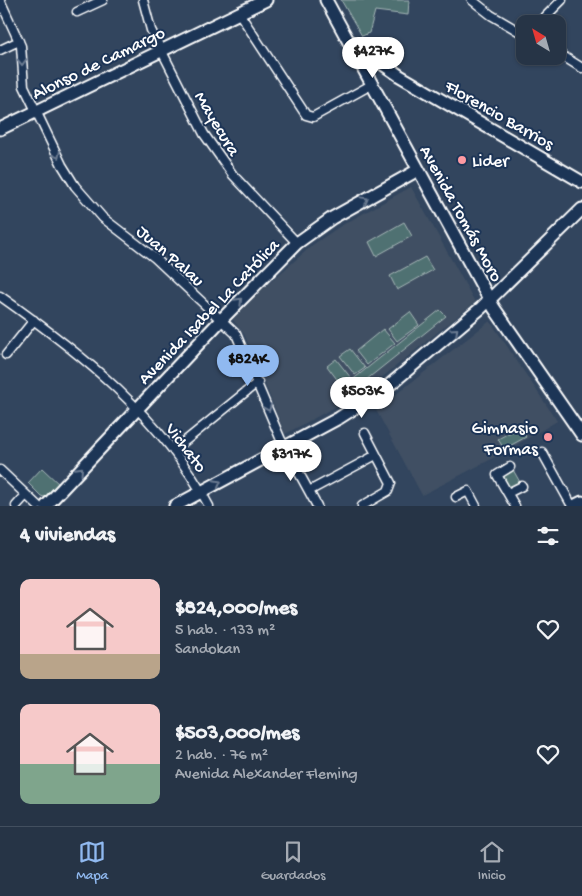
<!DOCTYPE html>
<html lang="es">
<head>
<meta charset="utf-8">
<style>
  body { margin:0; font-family:"Gochi Hand",sans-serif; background:#2e3c4d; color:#f1f3f6; height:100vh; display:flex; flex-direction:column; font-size:19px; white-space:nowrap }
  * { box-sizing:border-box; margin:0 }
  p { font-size:16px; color:#a4aab3 }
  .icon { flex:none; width:28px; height:28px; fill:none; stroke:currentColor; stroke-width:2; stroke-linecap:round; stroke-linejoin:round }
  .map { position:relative; height:506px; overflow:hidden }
  .drawer { display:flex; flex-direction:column; background:#263446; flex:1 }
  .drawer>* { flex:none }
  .needle { width:32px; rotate:323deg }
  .fabs { position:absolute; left:516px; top:15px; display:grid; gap:10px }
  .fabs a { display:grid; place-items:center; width:50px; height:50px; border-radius:10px; background:#263446; box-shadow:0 1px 4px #0004,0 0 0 1px #424f5f; font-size:25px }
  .price { position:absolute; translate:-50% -42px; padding:0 11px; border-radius:18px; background:#fff; color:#222; font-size:16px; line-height:32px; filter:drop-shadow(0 1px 2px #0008) }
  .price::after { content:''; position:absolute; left:50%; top:30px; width:15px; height:11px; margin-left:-8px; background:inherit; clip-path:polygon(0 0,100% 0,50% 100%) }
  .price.selected { background:#90b9f0; color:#111 }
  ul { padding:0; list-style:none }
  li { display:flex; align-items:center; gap:15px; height:125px; padding:0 20px }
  li span { display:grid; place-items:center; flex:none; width:140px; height:100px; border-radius:10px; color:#555 }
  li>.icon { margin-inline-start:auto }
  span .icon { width:60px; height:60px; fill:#fffc; stroke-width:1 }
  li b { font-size:21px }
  h2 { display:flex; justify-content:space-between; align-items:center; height:60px; padding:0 20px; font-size:21px }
  .tabs { display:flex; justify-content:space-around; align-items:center; height:70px; border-top:1px solid #424f5f; background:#263446; font-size:14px; color:#a4aab3 }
  .tabs a { display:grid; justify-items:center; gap:2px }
  .tabs .selected { color:#90b9f0 }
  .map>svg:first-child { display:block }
</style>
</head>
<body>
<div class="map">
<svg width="582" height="506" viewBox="0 0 582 506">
  <rect width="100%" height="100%" fill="#32455e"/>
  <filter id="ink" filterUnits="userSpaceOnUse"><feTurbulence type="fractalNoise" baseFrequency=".02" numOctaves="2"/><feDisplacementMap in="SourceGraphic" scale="10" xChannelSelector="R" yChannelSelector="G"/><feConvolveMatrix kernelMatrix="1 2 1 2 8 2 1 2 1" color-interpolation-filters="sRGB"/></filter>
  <g filter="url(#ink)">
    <path fill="#415063" d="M411 187 475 302 385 375 344 402 285 434 254 356 244 334 233 320 259 292 314 244 339 227Z
      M490 321 557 421 501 454 422 495 376 410Z"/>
    <path fill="#4f7172" stroke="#a7b8b8" d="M341 0H409L408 15 375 11 369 33 362 36Z
      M404 222 412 236 376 256 369 242Z
      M425 257 433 270 397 290 390 276Z
      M440 310 446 316 346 396 341 389Z
      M410 312 419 325 397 341 388 329Z
      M383 329 395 343 367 365 356 351Z
      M350 349 365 368 355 375 340 356Z
      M336 359 351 378 342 386 327 366Z
      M520 427 526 437 504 449 498 439Z
      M42 468 60 485 47 498 41 496 28 483Z
      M512 468 521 484 511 489H508L501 476Z"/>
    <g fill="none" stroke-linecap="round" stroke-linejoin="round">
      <defs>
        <path id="street" d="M0 0 21 46 24 86 62 165 75 186 103 218 155 258 236 334 281 440 317 506
          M143 0 151 30 204 134 233 175 297 243
          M472 0 491 15 525 35
          M77 12 103 0
          M239 13 306 115 313 117 371 85
          M538 24 562 0
          M0 50 19 41
          M558 53 582 68
          M0 296C81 353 162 417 209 506
          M6 355 34 320
          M174 450 258 382
          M542 452 572 506
          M510 467 497 475 515 506
          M0 470 38 506
          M309 491 376 455
          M508 493 522 486
          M456 497 468 491 476 506
          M16 506 26 495
          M362 506 388 491 391 483 365 433"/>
        <path id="secondary" d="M326 0 494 308 582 435
          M348 40 400 76 582 182
          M0 129 266 0
          M46 506 221 320 297 243 332 218 418 170
          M175 506 339 418 386 388 481 308 582 209
          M574 506 582 502"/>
      </defs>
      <use href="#street" stroke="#fff" stroke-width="11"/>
      <use href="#secondary" stroke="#fff" stroke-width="15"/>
      <use href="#street" stroke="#1d3557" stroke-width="8"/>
      <use href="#secondary" stroke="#1d3557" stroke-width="11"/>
    </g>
    <defs><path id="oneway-chevron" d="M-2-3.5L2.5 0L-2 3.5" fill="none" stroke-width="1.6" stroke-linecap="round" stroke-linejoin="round" transform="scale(1.25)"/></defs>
    <g stroke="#6c7c92">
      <use href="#oneway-chevron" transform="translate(22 62) rotate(88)"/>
      <use href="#oneway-chevron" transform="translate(57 155) rotate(64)"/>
      <use href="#oneway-chevron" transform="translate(365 200) rotate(-29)"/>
      <use href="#oneway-chevron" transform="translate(239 301) rotate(-46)"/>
      <use href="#oneway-chevron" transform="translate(455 331) rotate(-42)"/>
      <use href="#oneway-chevron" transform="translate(268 408) rotate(68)"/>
      <use href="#oneway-chevron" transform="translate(80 470) rotate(-47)"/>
      <use href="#oneway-chevron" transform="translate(218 483) rotate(-28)"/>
    </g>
  </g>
  <g fill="#ff9aa2" stroke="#1d3557" stroke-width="2">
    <circle cx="462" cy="160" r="5"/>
    <circle cx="548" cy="437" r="5"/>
  </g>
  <g text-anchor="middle" stroke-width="4" stroke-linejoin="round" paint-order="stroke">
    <g font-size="18" fill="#fff" stroke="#1d3557">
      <text transform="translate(98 62) rotate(-26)" y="6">Alonso de Camargo</text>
      <text transform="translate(500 114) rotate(30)" y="6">Florencio Barrios</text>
      <text transform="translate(218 123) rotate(59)" y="6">Mayecura</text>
      <text transform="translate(462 213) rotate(61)" y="6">Avenida Tomás Moro</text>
      <text transform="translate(171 255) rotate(41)" y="6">Juan Palau</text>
      <text transform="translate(208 311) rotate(-46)" y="6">Avenida Isabel La Católica</text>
      <text transform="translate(187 447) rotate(53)" y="6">Vichato</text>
    </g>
    <g font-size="18" fill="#fff" stroke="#1d3557" text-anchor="start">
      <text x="472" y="166">Lider</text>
      <text x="538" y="433" text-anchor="end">Gimnasio<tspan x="538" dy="21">Formas</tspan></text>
    </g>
  </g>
</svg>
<div class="fabs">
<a><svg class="needle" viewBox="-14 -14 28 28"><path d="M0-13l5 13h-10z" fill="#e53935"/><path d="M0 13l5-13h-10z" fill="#a4aab3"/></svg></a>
</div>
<b class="price" style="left:373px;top:79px">$427K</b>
<b class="price selected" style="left:248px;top:387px">$824K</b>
<b class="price" style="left:362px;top:419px">$503K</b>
<b class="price" style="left:291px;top:482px">$317K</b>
</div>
<section class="drawer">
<h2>4 viviendas<svg class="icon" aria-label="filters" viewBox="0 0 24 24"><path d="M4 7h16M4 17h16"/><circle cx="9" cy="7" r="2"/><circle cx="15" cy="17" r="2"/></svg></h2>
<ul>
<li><span style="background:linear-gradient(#f6c9c9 75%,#b9a48a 0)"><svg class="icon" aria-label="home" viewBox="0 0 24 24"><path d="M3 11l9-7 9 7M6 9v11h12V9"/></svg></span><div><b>$824,000/mes</b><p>5 hab. · 133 m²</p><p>Sandokan</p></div><svg class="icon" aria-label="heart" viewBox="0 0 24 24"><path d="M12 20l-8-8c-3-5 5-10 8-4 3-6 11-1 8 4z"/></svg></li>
<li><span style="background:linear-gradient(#f6c9c9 60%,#7fa58c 0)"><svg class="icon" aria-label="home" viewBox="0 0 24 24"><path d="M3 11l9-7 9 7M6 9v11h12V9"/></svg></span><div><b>$503,000/mes</b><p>2 hab. · 76 m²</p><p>Avenida Alexander Fleming</p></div><svg class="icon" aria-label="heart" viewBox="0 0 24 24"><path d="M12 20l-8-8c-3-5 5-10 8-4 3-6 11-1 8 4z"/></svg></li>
</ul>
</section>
<nav class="tabs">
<a class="selected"><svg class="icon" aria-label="map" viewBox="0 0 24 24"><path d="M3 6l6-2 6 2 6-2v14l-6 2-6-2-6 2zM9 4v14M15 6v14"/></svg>Mapa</a>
<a><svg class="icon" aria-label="saved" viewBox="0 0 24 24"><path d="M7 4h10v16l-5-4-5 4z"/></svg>Guardados</a>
<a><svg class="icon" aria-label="home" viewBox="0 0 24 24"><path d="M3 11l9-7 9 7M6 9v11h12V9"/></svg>Inicio</a>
</nav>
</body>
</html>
